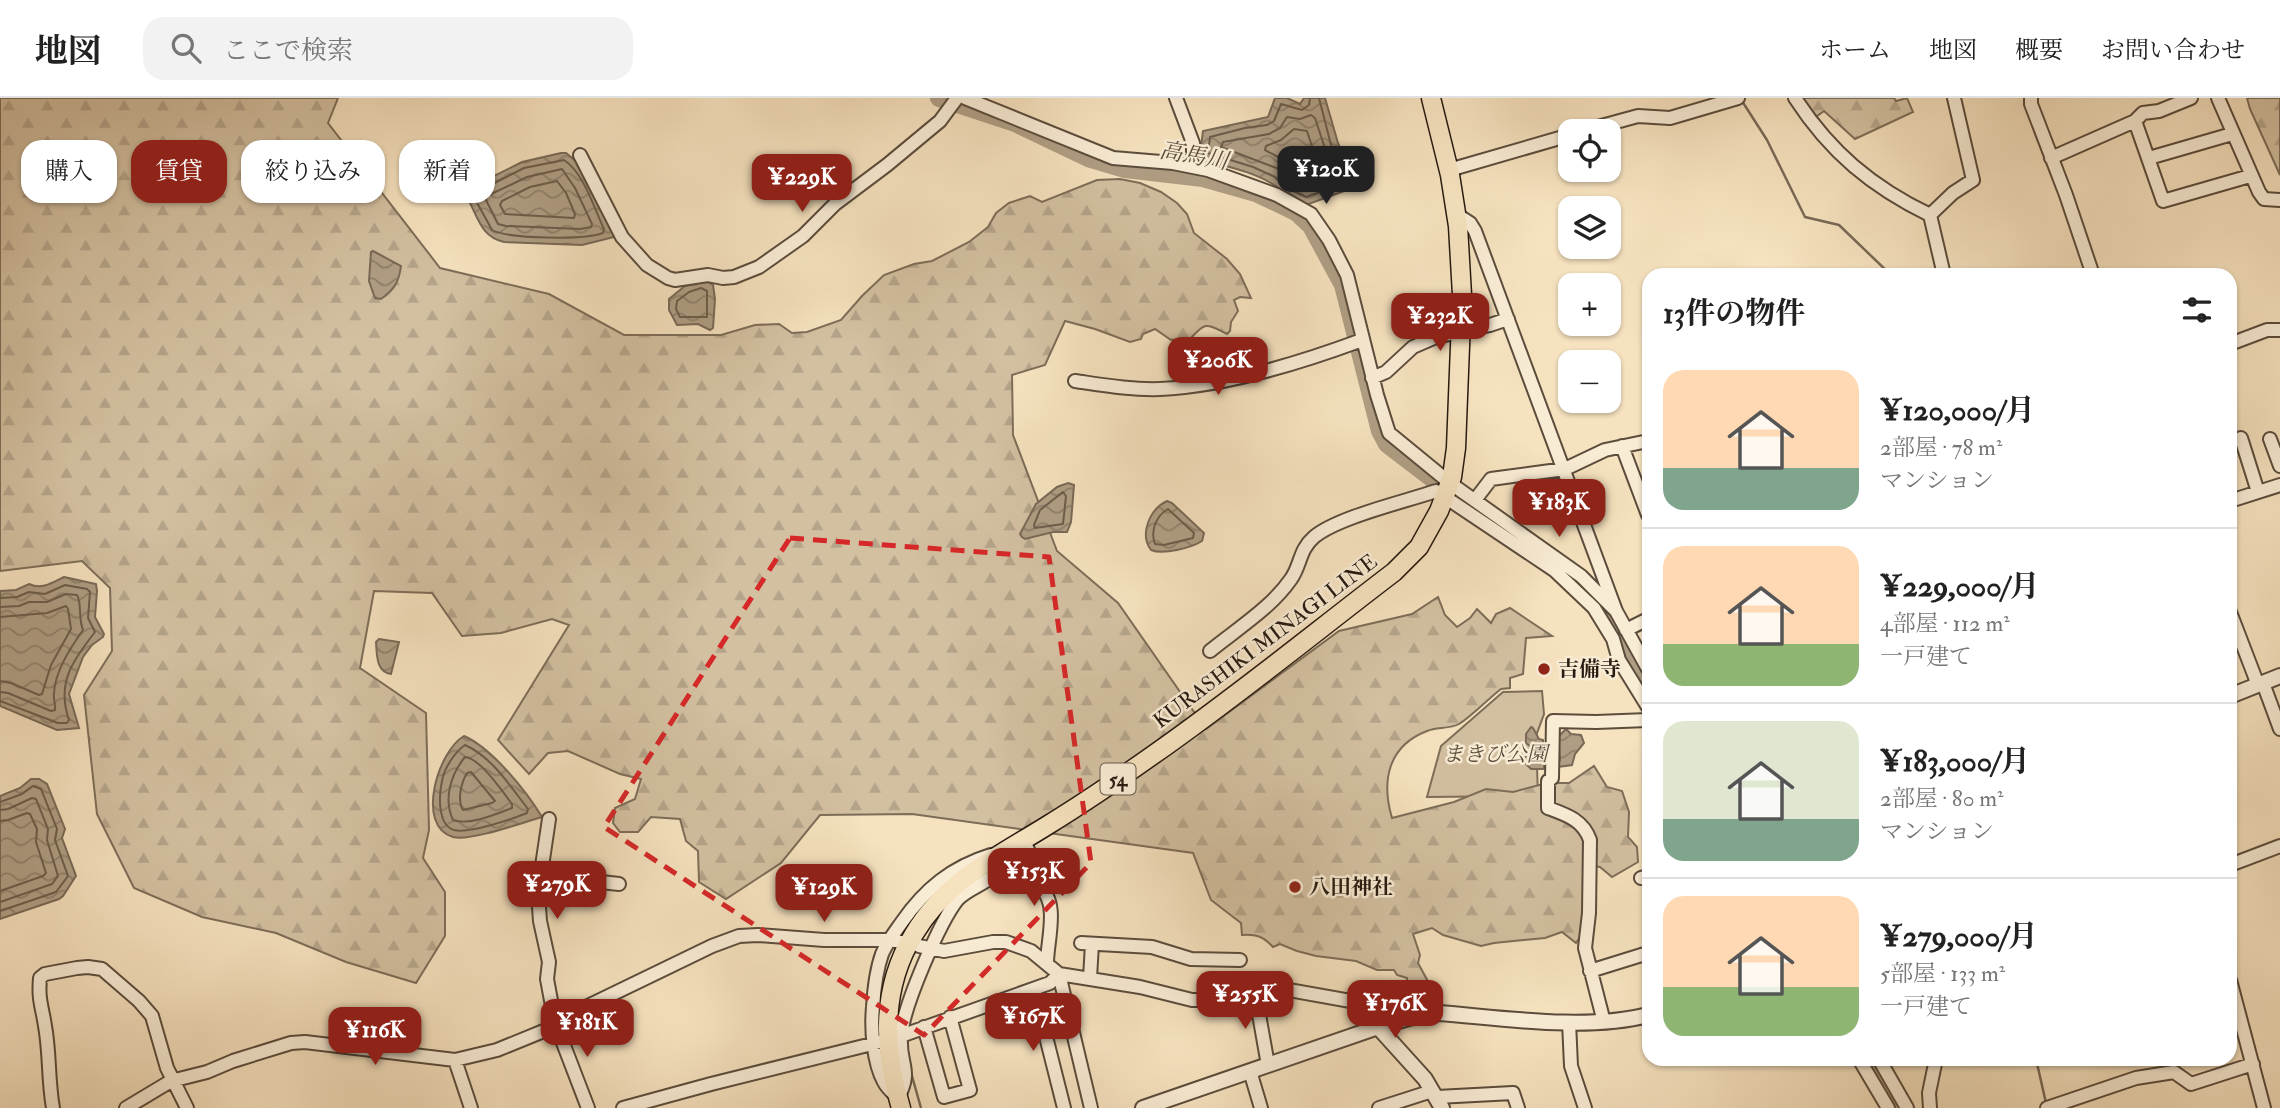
<!DOCTYPE html>
<html lang="ja">
<head>
<meta charset="utf-8">
<style>
  body { margin:0; font-family:"IM FELL Double Pica","Noto Serif JP",serif; background:#f2f2f2; color:#222; height:100vh; display:flex; flex-direction:column; font-size:26px; white-space:nowrap }
  * { box-sizing:border-box; margin:0 }
  p { font-size:23px; color:#767676 }
  .icon { flex:none; width:38px; height:38px; fill:none; stroke:currentColor; stroke-width:2; stroke-linecap:round; stroke-linejoin:round }
  .map { position:relative; flex:1; overflow:hidden }
  .drawer { position:absolute; left:1642px; top:170px; width:595px; height:798px; display:flex; flex-direction:column; background:#fff; border-radius:21px; box-shadow:0 2px 5px #0004 }
  .drawer>* { flex:none }
  .banner { position:absolute; left:21px; top:42px; width:665px; height:63px; display:flex; gap:14px }
  .tools { position:absolute; left:1558px; top:21px; display:grid; gap:14px }
  .tools a { display:grid; place-items:center; width:63px; height:63px; border-radius:14px; background:#fff; box-shadow:0 2px 5px #0004; font-size:35px }
  .price { position:absolute; translate:-50% -60px; padding:0 16px; border-radius:14px; background:#8f2418; color:#fff; font-size:23px; line-height:46px; filter:drop-shadow(0 2px 4px #0008) }
  .price::after { content:''; position:absolute; left:50%; top:42px; width:21px; height:16px; margin-left:-10px; background:inherit; clip-path:polygon(0 0,100% 0,50% 100%) }
  .price.current { background:#222; color:#fff }
  ul { padding:0; list-style:none }
  li { display:flex; align-items:center; gap:21px; height:175px; padding:0 21px }
  li+li { border-top:2px solid #e0e0e0 }
  li span { display:grid; place-items:center; flex:none; width:196px; height:140px; border-radius:21px; color:#555 }
  li>.icon { margin-inline-start:auto }
  span .icon { width:84px; height:84px; fill:#fffc; stroke-width:1 }
  li b { font-size:30px }
  h2 { display:flex; justify-content:space-between; align-items:center; height:84px; padding:0 21px; font-size:30px }
  .chip { padding:0 24px; border-radius:21px; background:#fff; box-shadow:0 2px 5px #0004; font-size:24px; line-height:63px }
  .chip.current { background:#8f2418; color:#fff }
  header { display:flex; align-items:center; gap:42px; box-sizing:border-box; height:98px; padding:0 35px; background:#fff; border-bottom:2px solid #e0e0e0 }
  header strong { font-size:33px }
  nav { display:flex; gap:38px; margin-inline-start:auto; font-size:24px }
  .search { width:490px; height:63px; background:#f2f2f2; display:flex; align-items:center; gap:18px; box-sizing:border-box; padding:0 24px; border-radius:21px; color:#767676; font-size:26px }
  .map>svg:first-child { display:block }
</style>
</head>
<body>
<header>
<strong>地図</strong>
<div class="search"><svg class="icon" aria-label="search" viewBox="0 0 24 24"><circle cx="10" cy="10" r="6"/><path d="M15 15l6 6"/></svg>ここで検索</div>
<nav><a>ホーム</a><a>地図</a><a>概要</a><a>お問い合わせ</a></nav>
</header>
<div class="map">
<svg width="2280" height="1010" viewBox="0 0 2280 1010">
  <defs>
    <pattern id="forest-firs" width="22" height="20" patternUnits="userSpaceOnUse" patternTransform="scale(1.75)"><rect width="22" height="20" fill="#d3c0a1"/><path d="M5 1l3.5 6h-7zM16 11l3.5 6h-7z" fill="#b5a48a"/></pattern>
    <pattern id="water-waves" width="16" height="10" patternUnits="userSpaceOnUse" patternTransform="scale(1.75)"><rect width="16" height="10" fill="#b09e84"/><path d="M0 5q4-4 8 0t8 0" fill="none" stroke="#8f806b"/></pattern>
  </defs>
  <rect width="100%" height="100%" fill="#f6e2bf"/>
  <filter id="stains"><feTurbulence type="fractalNoise" baseFrequency=".00286" numOctaves="4"/><feColorMatrix values="0 0 0 0 .2 0 0 0 0 .09 0 0 0 0 .02 0 0 0 .5 -.17"/></filter>
  <radialGradient id="worn" r=".72"><stop offset=".6" stop-color="#630" stop-opacity="0"/><stop offset="1" stop-color="#630" stop-opacity=".3"/></radialGradient>
  <path fill="#d3c0a1" stroke="#7d6d58" stroke-width="2" d="M1542 593 1544 616 1536 638 1538 698 1427 699 1441 648 1503 594Z"/>
  <path fill="url(#forest-firs)" stroke="#7d6d58" stroke-width="2" d="M0 0H338L328 25 440 170 549 196 624 237H721L755 227 779 226 792 235 807 234 841 222 862 198 884 177 914 166 932 163 969 144 988 129 996 115 1009 105 1030 98 1042 104 1097 82 1120 81 1140 85 1161 94 1177 105 1187 116 1194 135 1227 161 1240 176 1251 200 1240 199 1234 202 1238 213 1231 224 1230 233 1227 236C1207 226 1206 223 1191 240L1171 242 1155 231 1143 236 1141 241 1130 244 1095 231 1065 223 1045 267 1012 277 1013 337 1057 453 1118 505 1206 631 1339 533 1412 516 1438 499 1445 517 1457 529 1470 520 1477 511 1491 525 1496 516 1510 510 1552 538 1526 540 1523 576 1510 580V590L1501 591C1489 600 1471 619 1459 626 1450 631 1436 629 1427 633 1388 648 1381 683 1392 720L1454 704 1486 691 1513 694 1547 685H1569L1594 668 1607 689 1622 693 1629 714 1628 739 1637 749 1638 764 1612 779 1600 769 1586 767 1582 836 1576 845 1562 834 1545 840 1494 845 1481 848 1443 837 1432 830 1413 836 1420 857 1418 865 1431 889 1422 890 1418 887 1407 889V880L1397 877 1394 872H1377L1356 863 1316 858 1297 853 1280 846 1273 849C1263 838 1256 836 1242 837L1241 825 1211 802 1193 755 912 716 820 717 781 765 726 801 699 784 698 753 686 743 680 721 651 719 638 734H620L613 725 615 710 635 701 641 681 620 676 568 653 548 655 529 676 498 642 569 527 552 521 501 535 462 538 432 495 374 493 360 570 426 615 429 732 423 760 445 794V838L416 885 346 864 276 835 202 819 134 790 97 716 84 597 112 553 110 490 82 463 0 473Z
    M1799 0H1894L1896 3 1907 0 1913 14 1855 41 1824 13 1813 21Z
    M2247 0H2280V77L2250 11Z"/>
  <path fill="url(#water-waves)" stroke="#796956" stroke-width="2" d="M1275 0H1287L1300 6 1304 0H1325L1338 45 1353 82V87L1350 91 1306 107 1278 94 1277 89C1255 73 1228 70 1203 61L1200 57 1203 33 1268 19Z
    M561 55H566L578 65 613 133 614 139 582 147 504 144C482 139 479 122 469 103L468 99 472 89 522 64Z
    M298 57 318 58C326 72 316 91 306 102L284 93 280 70Z
    M373 153 401 168C399 184 394 192 381 201L375 200 369 183 371 154Z
    M706 183 713 187 715 201 713 230 710 232 698 226 677 227 669 212V201L685 188Z
    M1068 385 1074 387 1071 424 1067 434H1053L1025 441 1022 439 1020 436 1036 406 1057 389Z
    M1167 403 1172 405 1204 435 1202 443C1191 450 1163 457 1151 452 1139 436 1150 411 1167 403Z
    M64 479 96 486 97 493 95 519 104 536 103 539 92 547 83 559 69 596 79 630 57 632 0 608V493L16 492 29 486C42 492 52 485 64 479Z
    M379 541 399 544 391 576C376 574 377 557 376 544Z
    M1531 629 1533 630 1539 641 1543 642V647H1540V660L1544 661V671H1531L1524 664V660L1531 654V649L1526 645V636Z
    M1566 631 1571 636 1581 637 1584 645 1575 656 1572 667 1557 669V662H1560L1558 639Z
    M464 638C492 650 526 693 542 719 524 724 469 744 453 739 415 728 438 653 464 638Z
    M31 681H39L47 686 65 731 62 740 76 778 63 798 59 801 0 821V698L20 690Z"/>
  <g fill="none" stroke-linecap="round" stroke-linejoin="round">
    <path stroke="#6c5c4a" stroke-width="2" d="M1310 0 1309 7 1302 12 1281 6 1274 23 1267 27 1245 30 1210 39 1208 55 1253 69 1275 79 1285 89 1306 99 1343 86 1345 82 1331 47 1319 0
      M1311 17 1315 20 1334 78 1331 81 1308 89 1292 82 1279 71 1221 49 1223 44 1269 36 1280 30 1287 19 1300 21Z
      M1294 31 1307 33 1319 70 1318 74 1306 77 1287 64 1265 52 1266 48 1281 42Z
      M564 62C584 75 594 110 604 131L603 135C586 142 508 141 492 132L475 101 477 94 524 70Z
      M300 64 312 65 314 68 312 77 304 92 290 88C284 74 288 71 300 64Z
      M562 71 575 90 592 126 591 129 580 131 506 128 498 126 486 102 487 98 527 79Z
      M557 83 566 95 575 116 574 120 505 116 500 107 502 103 530 89Z
      M701 190 707 193V219H680L676 211 677 203 689 194Z
      M1063 394 1066 398 1063 426 1035 430 1034 427 1040 412Z
      M1168 411 1194 435 1193 440 1164 447 1155 446C1150 433 1156 418 1168 411Z
      M0 500 17 499 29 494 45 496 65 487 87 491 90 494 88 520 95 534C73 562 56 585 69 622L67 625H58L0 603
      M0 509 19 508 29 504H47L66 496 77 497C82 505 78 520 83 532 71 549 55 573 54 595 53 601 56 607 55 612L51 613 8 595 0 594
      M0 519 47 515 66 508 68 511 71 531 51 567 42 596 39 597 11 585 0 583
      M465 647C492 659 510 688 528 711L527 715C512 721 469 736 454 732 437 727 439 696 442 683 444 670 455 654 465 647Z
      M465 659C481 661 502 693 512 706V710C496 716 469 728 453 722 443 701 451 676 465 659Z
      M471 674 495 703 492 705 463 712C457 702 461 685 467 675Z
      M0 704 22 696 33 688 41 691 57 731 55 742 68 778 56 794 0 813
      M0 712 8 711 32 700 36 701 48 731 47 742 58 778 52 786 0 804
      M0 723 8 722 27 715 30 716 37 731 36 744 46 775 43 778 0 793"/>
    <path stroke="#796956" stroke-width="2.5" d="M1742 3 1767 42 1805 119 1839 127 1891 177
      M2036 961 2046 1005
      M910 971 921 1010"/>
    <path stroke="#b09e84" stroke-width="18" d="M939 0 1015 25 1088 60 1125 71 1203 80 1256 95 1296 114 1311 128 1343 187 1380 333 1387 346 1459 401
      M1552 463 1584 489 1612 521 1648 588
      M1870 961 1898 1010"/>
    <defs>
      <path id="minor" d="M965 0 1113 60 1173 65 1208 72 1277 97 1311 116 1329 142 1347 177 1377 297 1389 335 1450 385 1581 478 1616 513
        M1176 0 1193 45V68
        M1795 0C1830 54 1872 89 1930 117
        M2031 0V6L2066 97 2093 177
        M2218 0 2259 94 2264 101 2280 102
        M2135 23 2163 103 2250 78
        M1583 33 1638 18 1670 20 1738 0
        M580 57 622 139 647 167 668 180 675 182 708 177 723 180 734 179 759 169 803 138 835 106 887 67 940 23 957 0
        M2051 60 2135 23 2143 15 2159 13 2191 0
        M2149 60 2232 36
        M1449 72 1570 37
        M1456 116 1470 125 1475 133 1616 513 1648 571
        M1930 117 1953 95 1973 82 1954 0
        M1930 117 1944 177
        M2230 246 2267 232H2280
        M1372 280 1386 274 1413 249 1436 239 1490 227 1508 221
        M1075 283C1103 287 1132 292 1160 291 1227 288 1300 265 1362 242
        M2241 340 2258 394
        M2270 341 2280 368
        M1622 348 1648 417
        M1475 402 1491 381 1565 371 1605 352 1648 343
        M2230 403 2280 387
        M2230 514 2258 587
        M1626 532 1648 521
        M1210 553C1237 531 1271 510 1291 481 1301 467 1299 452 1314 439 1338 419 1404 404 1436 393L1554 472 1594 510 1613 541 1619 562 1648 609
        M2263 585 2280 631
        M549 721 538 795 540 823 549 864 547 881 555 924 588 1010
        M991 757C952 769 925 791 902 824 895 834 887 844 882 856 876 873 874 892 873 909 871 931 873 964 884 984 887 990 893 995 898 1000 913 971 899 967 901 939 902 911 940 823 958 801 967 792 979 788 989 781 1003 772 1015 761 1029 754L1024 743
        M2230 767 2280 748
        M1008 768C1020 788 1025 780 1039 789 1060 803 1047 843 1047 865
        M1641 780 1648 778
        M540 784 592 783 619 786
        M1081 845 1152 849 1191 861 1240 862
        M919 848 944 853 993 844H1006L1031 853 1059 876 1091 1010
        M1590 873 1648 855
        M1059 876 1140 889 1192 902H1208L1252 889 1266 888 1373 907 1398 913 1409 919
        M1090 880 1092 846
        M2230 882 2264 1010
        M1252 889 1255 894 1268 967
        M1034 891 1064 1010
        M1569 924 1571 968 1585 1010
        M1604 924 1585 850 1589 815 1590 742C1583 722 1567 717 1548 710V683L1552 680 1553 623 1596 624 1648 622
        M924 929 944 999 970 992 950 919
        M898 939 1050 885 1059 876
        M1859 961 1888 1010
        M1879 961 1907 1010
        M455 962 471 1010
        M1250 973 1261 1010
        M1437 999 1513 995 1518 1010
        M53 1010C48 983 50 955 45 928 42 908 38 902 40 880L45 876 77 870 88 869 102 871 139 903 152 918 167 970 187 1010
        M126 1010 171 983 207 974 233 963 291 945 305 944 455 962 497 952 551 930 555 924 712 848 739 838 758 837 824 842H889L902 844
        M623 1010 711 986 880 944
        M1379 1010 1432 993
        M1930 1010 1929 995 1936 961
        M2047 1010 2136 980 2174 974 2191 986 2253 966"/>
      <path id="tertiary" d="M2230 598 2280 578
        M1378 929 1425 981 1442 1010
        M1143 1010 1384 927 1423 916 1439 915C1503 920 1586 933 1648 917"/>
      <path id="primary" d="M901 1010C883 952 881 890 914 836 946 782 997 759 1048 727 1084 705 1119 681 1153 657 1236 599 1314 535 1394 474L1419 449 1439 413 1452 379 1456 350 1462 197 1458 128 1450 77 1431 0"/>
    </defs>
    <use href="#minor" stroke="#5b4c3c" stroke-width="16"/>
    <use href="#tertiary" stroke="#5b4c3c" stroke-width="18"/>
    <use href="#primary" stroke="#271a10" stroke-width="21"/>
    <use href="#minor" stroke="#f9ecd5" stroke-width="12"/>
    <use href="#tertiary" stroke="#f9ecd5" stroke-width="14"/>
    <use href="#primary" stroke="#f6e2bf" stroke-width="18"/>
  </g>
  <path fill="none" stroke="#d62828" stroke-width="5" stroke-dasharray="14 9" stroke-linejoin="round" d="M790 440 1049 459 1091 765 924 937 604 729Z"/>
  <g fill="#8f2418" stroke="#f9ecd5" stroke-width="2.5">
    <circle cx="1544" cy="571" r="7"/>
    <circle cx="1295" cy="789" r="7"/>
  </g>
  <g text-anchor="middle" stroke-width="5" stroke-linejoin="round" paint-order="stroke">
    <rect fill="#f9ecd5" stroke="#66594b" stroke-width="2" x="1100.5" y="665.5" width="35" height="31" rx="5"/>
    <g font-size="19" font-weight="bold" fill="#271a10">
      <text x="1118" y="688">54</text>
    </g>
    <g font-size="21" fill="#271a10" stroke="#f9ecd5">
      <text transform="translate(1265 543) rotate(-37)" y="7">KURASHIKI MINAGI LINE</text>
    </g>
    <g font-size="21" font-weight="bold" fill="#271a10" stroke="#f9ecd5" text-anchor="start">
      <text x="1558" y="578">吉備寺</text>
      <text x="1309" y="796">八田神社</text>
    </g>
    <g font-size="21" font-style="italic" fill="#5b4c3c" stroke="#f9ecd5">
      <text x="1495" y="663">まきび公園</text>
    </g>
    <g font-size="23" font-style="italic" fill="#5e4f3e" stroke="#f9ecd5">
      <text transform="translate(1194 57) rotate(10)" y="8">高馬川</text>
    </g>
  </g>
  <rect width="100%" height="100%" filter="url(#stains)"/>
  <rect width="100%" height="100%" fill="url(#worn)"/>
</svg>
<div class="tools">
<a><svg class="icon" aria-label="locate" viewBox="0 0 24 24"><circle cx="12" cy="12" r="6"/><path d="M12 2v4M12 18v4M2 12h4M18 12h4"/></svg></a>
<a><svg class="icon" aria-label="layers" viewBox="0 0 24 24"><path d="M12 4l9 5-9 5-9-5zM3 14l9 5 9-5"/></svg></a>
<a>+</a>
<a>−</a>
</div>
<b class="price current" style="left:1326px;top:108px">¥120K</b>
<b class="price" style="left:802px;top:116px">¥229K</b>
<b class="price" style="left:1440px;top:255px">¥232K</b>
<b class="price" style="left:1218px;top:299px">¥206K</b>
<b class="price" style="left:1559px;top:441px">¥183K</b>
<b class="price" style="left:1034px;top:810px">¥153K</b>
<b class="price" style="left:557px;top:823px">¥279K</b>
<b class="price" style="left:824px;top:826px">¥129K</b>
<b class="price" style="left:1245px;top:933px">¥255K</b>
<b class="price" style="left:1395px;top:942px">¥176K</b>
<b class="price" style="left:1033px;top:955px">¥167K</b>
<b class="price" style="left:587px;top:961px">¥181K</b>
<b class="price" style="left:375px;top:969px">¥116K</b>
<div class="banner">
<a class="chip">購入</a>
<a class="chip current">賃貸</a>
<a class="chip">絞り込み</a>
<a class="chip">新着</a>
</div>
<section class="drawer">
<h2>13件の物件<svg class="icon" aria-label="filters" viewBox="0 0 24 24"><path d="M4 7h16M4 17h16"/><circle cx="9" cy="7" r="2"/><circle cx="15" cy="17" r="2"/></svg></h2>
<ul>
<li><span style="background:linear-gradient(#ffd9b3 70%,#7fa58c 0)"><svg class="icon" aria-label="home" viewBox="0 0 24 24"><path d="M3 11l9-7 9 7M6 9v11h12V9"/></svg></span><div><b>¥120,000/月</b><p>2部屋 · 78 m²</p><p>マンション</p></div></li>
<li><span style="background:linear-gradient(#ffd9b3 70%,#8fb573 0)"><svg class="icon" aria-label="home" viewBox="0 0 24 24"><path d="M3 11l9-7 9 7M6 9v11h12V9"/></svg></span><div><b>¥229,000/月</b><p>4部屋 · 112 m²</p><p>一戸建て</p></div></li>
<li><span style="background:linear-gradient(#dfe7d0 70%,#7fa58c 0)"><svg class="icon" aria-label="home" viewBox="0 0 24 24"><path d="M3 11l9-7 9 7M6 9v11h12V9"/></svg></span><div><b>¥183,000/月</b><p>2部屋 · 80 m²</p><p>マンション</p></div></li>
<li><span style="background:linear-gradient(#ffd9b3 65%,#8fb573 0)"><svg class="icon" aria-label="home" viewBox="0 0 24 24"><path d="M3 11l9-7 9 7M6 9v11h12V9"/></svg></span><div><b>¥279,000/月</b><p>5部屋 · 133 m²</p><p>一戸建て</p></div></li>
</ul>
</section>
</div>
</body>
</html>
